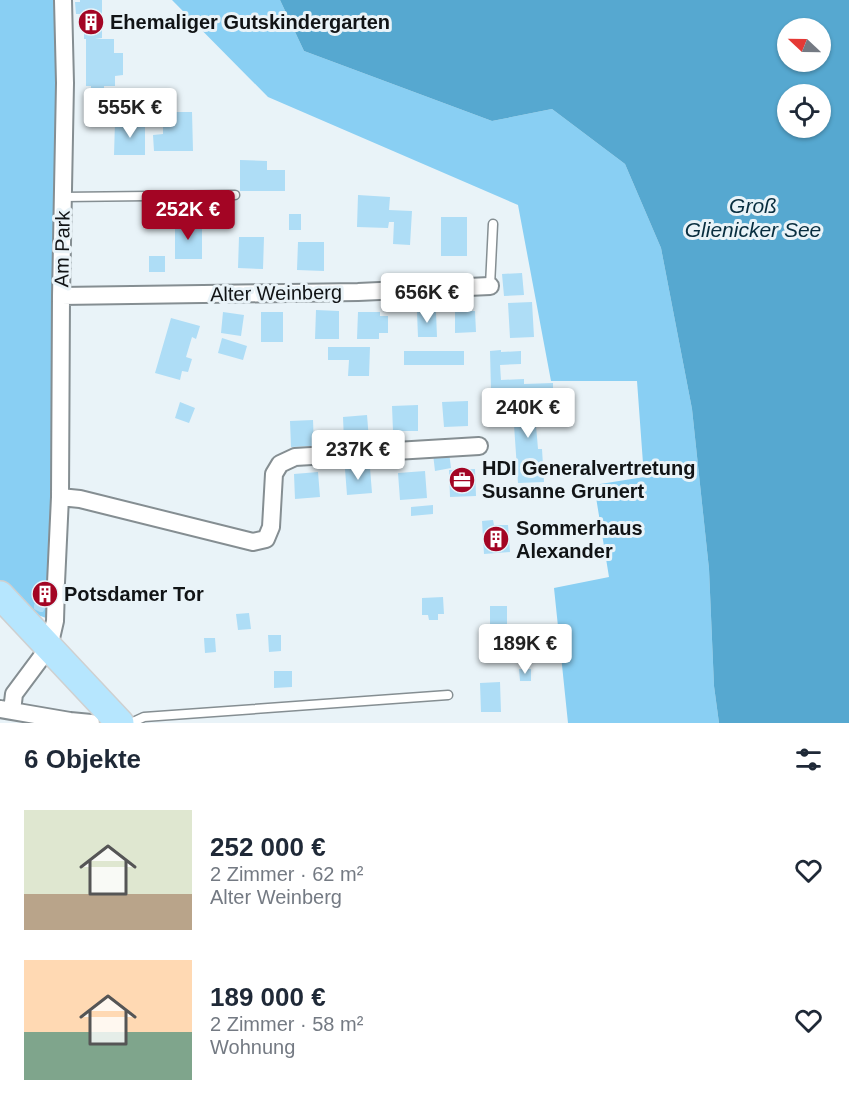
<!DOCTYPE html>
<html lang="de">
<head>
<meta charset="utf-8">
<style>
  body { margin:0; font-family:Arial,sans-serif; background:#f2f2f3; color:#1f2937; height:100vh; display:flex; flex-direction:column; font-size:22px; white-space:nowrap }
  * { box-sizing:border-box; margin:0 }
  p { font-size:20px; color:#747a83 }
  .icon { flex:none; width:33px; height:33px; fill:none; stroke:currentColor; stroke-width:2; stroke-linecap:round; stroke-linejoin:round }
  .map { position:relative; height:723px; overflow:hidden }
  .side { display:flex; flex-direction:column; background:#fff; flex:1 }
  .side>* { flex:none }
  .needle { width:39px; rotate:292deg }
  .tools { position:absolute; left:777px; top:18px; display:grid; gap:12px }
  .tools a { display:grid; place-items:center; width:54px; height:54px; border-radius:50%; background:#fff; box-shadow:0 2px 4px #0004; font-size:30px }
  .price { position:absolute; translate:-50% -51px; padding:0 14px; border-radius:6px; background:#fff; color:#222; font-size:20px; line-height:39px; filter:drop-shadow(0 2px 3px #0008) }
  .price::after { content:''; position:absolute; left:50%; top:36px; width:18px; height:14px; margin-left:-9px; background:inherit; clip-path:polygon(0 0,100% 0,50% 100%) }
  .price.current { background:#a30524; color:#fff }
  ul { padding:0; list-style:none }
  li { display:flex; align-items:center; gap:18px; height:150px; padding:0 24px }
  li span { display:grid; place-items:center; flex:none; width:168px; height:120px; border-radius:0px; color:#555 }
  li>.icon { margin-inline-start:auto }
  span .icon { width:72px; height:72px; fill:#fffc; stroke-width:1 }
  li b { font-size:26px }
  h2 { display:flex; justify-content:space-between; align-items:center; height:72px; padding:0 24px; font-size:26px }
  .map>svg:first-child { display:block }
</style>
</head>
<body>
<div class="map">
<svg width="849" height="723" viewBox="0 0 849 723">
  <rect width="100%" height="100%" fill="#e9f3f8"/>
  <path fill="#89cff3" d="M0 0H63L61 317 65 583H57L55 621 0 602Z
    M172 0H280L304 51 492 121 552 109 625 164 661 248 692 409 709 569 714 686 719 723H568L554 588 609 577 594 485 644 477 637 381H551L518 205 268 97Z"/>
  <path fill="#56a8d0" fill-rule="evenodd" d="M280 0H849V723H719L714 686 709 569 692 409 661 248 625 164 552 109 492 121 304 51ZM788 28H820V62H788ZM788 94H820V128H788Z"/>
  <path fill="#aeddf6" d="M80 0H102V38L95 39H114V53H123V75L115 76V86H104V103H91V86H86V39H84V30H80V14H76L75 2H80Z
    M163 112H192L193 151H154L153 135 163 134Z
    M115 122 145 123V155H114Z
    M240 160 267 161V170H285V191H240Z
    M358 195 390 197 389 210 412 211 410 245 393 244 394 222H389L388 228 357 227Z
    M289 214H301V230H289Z
    M441 217H467V256H441Z
    M175 224H202V259H175Z
    M239 237H264L263 269 238 268Z
    M298 242H324V271L297 270Z
    M149 256H165V272H149Z
    M522 273 524 295 504 296 502 274Z
    M532 302 534 337 510 338 508 303Z
    M316 310 339 311V339H315Z
    M455 311H475L476 332 455 333Z
    M223 312 244 315 241 336 221 333Z
    M261 312H283V342H261Z
    M358 312H380V316H388V333H379V339H357Z
    M417 312H436L437 337H418Z
    M171 318 200 326 196 339 192 337 186 357 192 359 188 372 182 371 180 380 155 373Z
    M222 338 247 346 243 360 218 353Z
    M328 347H370L369 376H348L349 360H328Z
    M501 350V352L521 351V364L500 365 501 380 524 379V384L553 383V391H524V389L491 390 490 351Z
    M404 351H464V365H404Z
    M539 395 541 426H536L537 437 538 449H542L544 482 518 483 512 396Z
    M468 401V426L444 427 442 402Z
    M180 402 195 408 189 423 175 418Z
    M418 405V431H393L392 406Z
    M367 415 369 440 344 442 343 417Z
    M313 420 314 446 291 447 290 421Z
    M449 452 451 468 435 471 433 454Z
    M370 468 372 493 347 495 345 469Z
    M475 469 476 496 450 497 449 470Z
    M425 471 427 498 400 500 398 473Z
    M318 472 320 497 295 499 294 474Z
    M433 505V514L411 516V507Z
    M493 520 494 525H508L510 552 484 554 482 521Z
    M45 581 65 583V587L47 586 46 606 43 612H40L34 609V605L36 601H40L44 605Z
    M443 597 444 614H438V620H429L428 615H422V598Z
    M490 606H507V641H490Z
    M249 613 251 629 238 630 236 614Z
    M268 635H281V651L269 652Z
    M204 638H215L216 652 205 653Z
    M519 669H531V681H520Z
    M274 671H292V687L274 688Z
    M500 682 501 712H481L480 683Z"/>
  <g fill="none" stroke-linecap="round" stroke-linejoin="round">
    <defs>
      <path id="service" d="M63 197 235 195
        M490 286 493 224
        M131 723 144 717 448 695"/>
      <path id="minor" d="M61 296 358 292 490 286
        M60 497 80 499 253 542 266 539 271 527 274 474 280 464 295 457 479 446
        M56 583 60 497 61 296 65 83 63 0
        M0 709 70 721 91 723
        M12 711 14 694 49 647 55 621 56 586"/>
      <path id="primary" d="M0 595 120 723"/>
    </defs>
    <use href="#service" stroke="#858e92" stroke-width="11"/>
    <use href="#minor" stroke="#858e92" stroke-width="20"/>
    <use href="#primary" stroke="#cfd0d0" stroke-width="30"/>
    <use href="#service" stroke="#fff" stroke-width="8"/>
    <use href="#minor" stroke="#fff" stroke-width="16"/>
    <use href="#primary" stroke="#b6e6fe" stroke-width="27"/>
  </g>
  <defs>
    <symbol id="building-disc" viewBox="-11 -11 22 22"><circle r="9.5" fill="#a30524" stroke="#e9f3f8"/><path d="M-4-6H4V6H1V3H-1V6H-4ZM-2.5-4.3h1.7v1.8h-1.7ZM.8-4.3h1.7v1.8H.8ZM-2.5-1h1.7V.8h-1.7ZM.8-1h1.7V.8H.8Z" fill="#fff"/></symbol>
    <symbol id="office-disc" viewBox="-11 -11 22 22"><circle r="9.5" fill="#a30524" stroke="#e9f3f8"/><path d="M-6-3h4V-5.5h4V-3h4V5H-6ZM-1-4.5V-3h2v-1.5ZM-6 0V1H6V0Z" fill="#fff"/></symbol>
  </defs>
  <g fill-rule="evenodd">
    <use href="#building-disc" x="76" y="7" width="30" height="30"/>
    <use href="#office-disc" x="447" y="465" width="30" height="30"/>
    <use href="#building-disc" x="481" y="524" width="30" height="30"/>
    <use href="#building-disc" x="30" y="579" width="30" height="30"/>
  </g>
  <g text-anchor="middle" stroke-width="6" stroke-linejoin="round" paint-order="stroke">
    <g font-size="20" font-weight="bold" fill="#111416" stroke="#e9f3f8" text-anchor="start">
      <text x="110" y="29">Ehemaliger Gutskindergarten</text>
      <text x="482" y="475">HDI Generalvertretung<tspan x="482" dy="23">Susanne Grunert</tspan></text>
      <text x="516" y="535">Sommerhaus<tspan x="516" dy="23">Alexander</tspan></text>
      <text x="64" y="601">Potsdamer Tor</text>
    </g>
    <g font-size="20" fill="#111416" stroke="#e9f3f8">
      <text transform="translate(62 249) rotate(-89)" y="7">Am Park</text>
      <text transform="translate(276 293) rotate(-1)" y="7">Alter Weinberg</text>
    </g>
    <g font-size="21" font-style="italic" fill="#082e3f" stroke="#e9f3f8">
      <text x="753" y="213">Groß<tspan x="753" dy="24">Glienicker See</tspan></text>
    </g>
  </g>
</svg>
<div class="tools">
<a><svg class="needle" viewBox="-14 -14 28 28"><path d="M0-13l5 13h-10z" fill="#e53935"/><path d="M0 13l5-13h-10z" fill="#747a83"/></svg></a>
<a><svg class="icon" aria-label="locate" viewBox="0 0 24 24"><circle cx="12" cy="12" r="6"/><path d="M12 2v4M12 18v4M2 12h4M18 12h4"/></svg></a>
</div>
<b class="price" style="left:130px;top:139px">555K €</b>
<b class="price current" style="left:188px;top:241px">252K €</b>
<b class="price" style="left:427px;top:324px">656K €</b>
<b class="price" style="left:528px;top:439px">240K €</b>
<b class="price" style="left:358px;top:481px">237K €</b>
<b class="price" style="left:525px;top:675px">189K €</b>
</div>
<section class="side">
<h2>6 Objekte<svg class="icon" aria-label="filters" viewBox="0 0 24 24"><path d="M4 7h16M4 17h16"/><circle cx="9" cy="7" r="2"/><circle cx="15" cy="17" r="2"/></svg></h2>
<ul>
<li><span style="background:linear-gradient(#dfe7d0 70%,#b9a48a 0)"><svg class="icon" aria-label="home" viewBox="0 0 24 24"><path d="M3 11l9-7 9 7M6 9v11h12V9"/></svg></span><div><b>252 000 €</b><p>2 Zimmer · 62 m²</p><p>Alter Weinberg</p></div><svg class="icon" aria-label="heart" viewBox="0 0 24 24"><path d="M12 20l-8-8c-3-5 5-10 8-4 3-6 11-1 8 4z"/></svg></li>
<li><span style="background:linear-gradient(#ffd9b3 60%,#7fa58c 0)"><svg class="icon" aria-label="home" viewBox="0 0 24 24"><path d="M3 11l9-7 9 7M6 9v11h12V9"/></svg></span><div><b>189 000 €</b><p>2 Zimmer · 58 m²</p><p>Wohnung</p></div><svg class="icon" aria-label="heart" viewBox="0 0 24 24"><path d="M12 20l-8-8c-3-5 5-10 8-4 3-6 11-1 8 4z"/></svg></li>
</ul>
</section>
</body>
</html>
